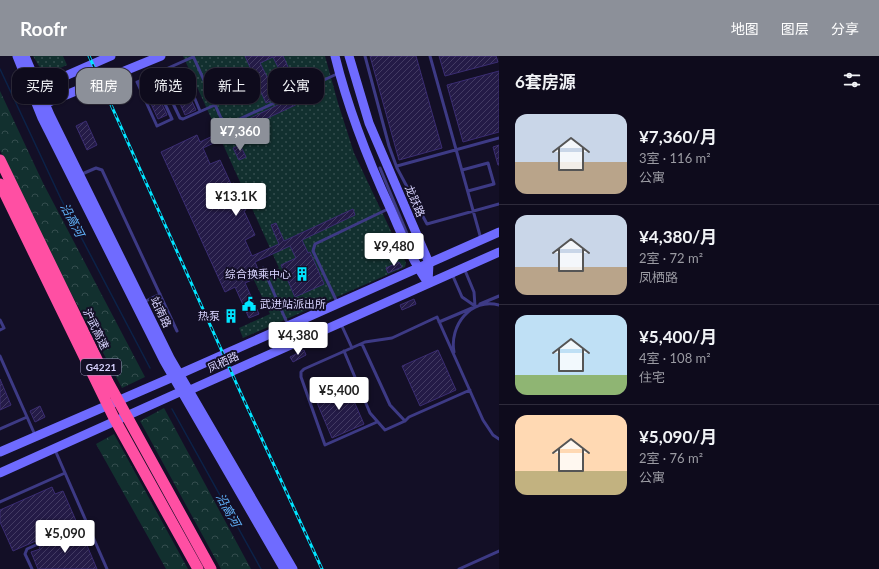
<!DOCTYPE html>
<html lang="zh">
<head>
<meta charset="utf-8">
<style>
  body { margin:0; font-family:Lato,"Noto Sans SC",sans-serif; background:#171425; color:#f1f3f6; height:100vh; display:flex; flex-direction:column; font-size:15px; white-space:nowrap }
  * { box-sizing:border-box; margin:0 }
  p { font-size:13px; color:#9b9ba3 }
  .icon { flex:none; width:22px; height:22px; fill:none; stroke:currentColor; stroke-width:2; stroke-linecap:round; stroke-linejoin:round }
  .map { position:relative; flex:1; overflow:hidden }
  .side { display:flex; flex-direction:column; background:#0e0b1c; width:380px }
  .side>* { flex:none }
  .hud { position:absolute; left:12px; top:12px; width:380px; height:36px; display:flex; gap:8px }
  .price { position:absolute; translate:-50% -34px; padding:0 9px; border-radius:4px; background:#fff; color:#222; font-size:13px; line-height:26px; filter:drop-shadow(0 1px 2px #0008) }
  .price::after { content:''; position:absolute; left:50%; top:24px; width:12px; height:9px; margin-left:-6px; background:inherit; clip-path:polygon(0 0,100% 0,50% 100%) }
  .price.active { background:#8c9099; color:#fff }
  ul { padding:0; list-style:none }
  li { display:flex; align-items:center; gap:12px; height:100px; padding:0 16px }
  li+li { border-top:1px solid #2e2b3b }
  li span { display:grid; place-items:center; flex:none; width:112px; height:80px; border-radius:12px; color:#555 }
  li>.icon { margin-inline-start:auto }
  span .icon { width:48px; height:48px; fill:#fffc; stroke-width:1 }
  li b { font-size:17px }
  h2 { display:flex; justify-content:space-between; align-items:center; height:48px; padding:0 16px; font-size:17px }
  .chip { padding:0 14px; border-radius:12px; background:#0e0b1c; box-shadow:0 1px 3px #0004,0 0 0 1px #2e2b3b; font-size:14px; line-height:36px }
  .chip.active { background:#8c9099; color:#fff }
  header { display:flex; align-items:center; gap:24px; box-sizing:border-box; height:56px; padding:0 20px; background:#8c9099; color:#fff }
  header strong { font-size:19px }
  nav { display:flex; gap:22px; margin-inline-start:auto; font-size:14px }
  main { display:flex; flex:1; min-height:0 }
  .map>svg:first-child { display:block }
</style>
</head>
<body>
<header>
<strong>Roofr</strong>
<nav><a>地图</a><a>图层</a><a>分享</a></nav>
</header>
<main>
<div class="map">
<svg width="499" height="513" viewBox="0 0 499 513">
  <defs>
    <pattern id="grass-dots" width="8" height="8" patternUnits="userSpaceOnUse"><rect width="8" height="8" fill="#12302f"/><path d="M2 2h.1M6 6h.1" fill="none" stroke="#344d4e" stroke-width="1.8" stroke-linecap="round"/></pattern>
    <pattern id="forest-crowns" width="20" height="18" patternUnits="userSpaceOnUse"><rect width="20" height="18" fill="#12302f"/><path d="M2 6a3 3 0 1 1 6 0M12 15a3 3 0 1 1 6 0" fill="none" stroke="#344d4e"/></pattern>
    <pattern id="building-hatch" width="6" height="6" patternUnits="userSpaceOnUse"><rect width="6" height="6" fill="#241b47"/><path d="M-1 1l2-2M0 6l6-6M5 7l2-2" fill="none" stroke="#433b63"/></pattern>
  </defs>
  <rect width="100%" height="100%" fill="#130f26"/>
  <path fill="url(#grass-dots)" d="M33 0H63L67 9 49 17 42 15Z
    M183 0H325L338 47 354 97 406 207 405 211 243 282 239 272 270 258 254 224 279 212Z"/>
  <path fill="url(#forest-crowns)" d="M0 35 43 127 145 321 122 332 72 239 15 126 0 94Z
    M164 352 251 513H221L140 365Z
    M114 378 188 513H166L96 388Z"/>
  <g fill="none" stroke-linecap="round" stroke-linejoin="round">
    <path stroke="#0c2248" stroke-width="1.5" d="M0 13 61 143 150 312
      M172 353 261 513"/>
  </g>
  <path fill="url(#building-hatch)" stroke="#3b2d73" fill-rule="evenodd" d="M245 0H283L298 33 266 47ZM273 1 280 15 267 21 260 7Z
    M370 0H416L442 92 399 104Z
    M439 0H496L498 6 445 20Z
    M499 15V76L463 86 447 29Z
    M182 24 196 54 185 59 172 29Z
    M156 35 167 59 158 63 147 39Z
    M301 38 304 45 203 92 210 108 220 104 231 128 234 127 246 154 244 155 255 179 245 184 252 200 279 188 271 169 276 167 284 185 353 153 355 159 302 184 308 197 310 196 324 228 295 241 281 209 296 202 290 190 255 206 261 220 245 227 259 258 249 262 235 231 225 236 161 96 197 79 200 86Z
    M86 65 97 89 87 94 76 70Z
    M240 89 246 101 239 104 233 92Z
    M499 89V109H498L493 91Z
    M399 206 402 211 388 217 386 212Z
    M414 243 416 248 402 254 400 249Z
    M231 253 236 263 230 266 225 256Z
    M304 294 306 299 293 306 290 301Z
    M438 294 456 334 420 350 402 310Z
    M0 323 11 349 0 354Z
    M346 327 364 368 332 382 315 342Z
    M40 350 45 361 35 366 30 355Z
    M52 431 55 438 63 435 77 467 13 495 0 466V454Z
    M80 473 97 513H38L31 496 40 493 39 491Z"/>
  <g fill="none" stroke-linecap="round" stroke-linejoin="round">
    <path stroke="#3d3a85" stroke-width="3" d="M193 0 221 62 226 66H233L339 17
      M365 0 389 90 397 112 427 168 499 148
      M430 0 481 183
      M152 20 172 63 157 70 137 26 193 1
      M200 55 187 24 182 20 172 23 167 27 166 33 180 62 183 63 215 49
      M397 110 499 82
      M380 112 415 197
      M462 114 488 107 494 128 468 135
      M82 118 96 112 102 114 177 275
      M263 212 288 269
      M464 212 474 236 475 250
      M452 218 462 241 475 250
      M144 246 160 238
      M337 246 313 195 315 188 390 152
      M480 248 499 240
      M0 264 4 272 0 274
      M439 266 472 252
      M341 268 352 292
      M344 295 370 357 385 374 405 365 390 349 362 288
      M454 296C449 270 471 241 499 249
      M0 300 35 379
      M405 365 409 361 470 334
      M377 366 325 389 301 321V316L304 313 365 286 392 282 437 261 483 364 493 379 499 383
      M0 373 27 361
      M55 394 107 513
      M0 446 65 417
      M32 513 25 498 27 493 87 466
      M459 513 499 495"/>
    <path stroke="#6f6bff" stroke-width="9" d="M17 0 42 62 164 305 284 513
      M25 0 50 59 170 302 293 513
      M335 0C348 53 368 104 391 154 402 180 412 204 428 227
      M349 0 369 67 429 207 428 227
      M37 36 38 32 111 0
      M40 46 44 48 161 0
      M0 396 173 321 499 176
      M0 417 182 335 190 334 499 196"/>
    <path stroke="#ff4fa3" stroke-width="11" d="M0 104 108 326 211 513
      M0 128 114 362 198 513"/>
    <defs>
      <path id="rail" d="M89 0 243 342 322 513"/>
    </defs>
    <use href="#rail" stroke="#00e5ff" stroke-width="3"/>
    <use href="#rail" stroke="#130f26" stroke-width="1.5" stroke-dasharray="4.5" stroke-linecap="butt"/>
  </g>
  <defs>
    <symbol id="building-bare" viewBox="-9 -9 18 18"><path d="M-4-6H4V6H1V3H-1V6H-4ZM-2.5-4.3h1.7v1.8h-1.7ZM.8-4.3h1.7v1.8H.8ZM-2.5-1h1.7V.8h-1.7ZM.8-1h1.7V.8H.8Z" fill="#00e5ff" stroke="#130f26" stroke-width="2.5" paint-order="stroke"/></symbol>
    <symbol id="civic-bare" viewBox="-9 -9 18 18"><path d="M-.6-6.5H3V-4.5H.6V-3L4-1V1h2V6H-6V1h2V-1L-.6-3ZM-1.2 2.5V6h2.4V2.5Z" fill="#00e5ff" stroke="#130f26" stroke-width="2.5" paint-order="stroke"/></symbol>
  </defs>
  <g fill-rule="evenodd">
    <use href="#building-bare" x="292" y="208" width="20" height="20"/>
    <use href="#civic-bare" x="239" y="238" width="20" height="20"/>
    <use href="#building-bare" x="221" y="250" width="20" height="20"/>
  </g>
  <g text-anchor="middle" stroke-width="4" stroke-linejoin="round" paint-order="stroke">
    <rect fill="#130f26" stroke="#9e99be" stroke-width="1" x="81" y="303" width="40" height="16" rx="3"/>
    <g font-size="10" font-weight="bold" fill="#d9d4ff">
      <text x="101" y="315">G4221</text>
    </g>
    <g font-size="11" fill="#d9d4ff" stroke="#130f26">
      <text transform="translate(415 145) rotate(67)" y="4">龙跃路</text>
      <text transform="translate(161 256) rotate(64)" y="4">站南路</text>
      <text transform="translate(96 273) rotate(64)" y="4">沪武高速</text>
      <text transform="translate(223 306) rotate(-25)" y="4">凤栖路</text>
    </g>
    <g font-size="11" fill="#d9d4ff" stroke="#130f26" text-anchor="end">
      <text x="291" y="222">综合换乘中心</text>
      <text x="260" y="252" text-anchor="start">武进站派出所</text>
      <text x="220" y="264">热泵</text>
    </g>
    <g font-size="12" font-style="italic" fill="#62b6ff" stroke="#130f26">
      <text transform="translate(72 164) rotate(62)" y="4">沿高河</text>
      <text transform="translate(228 454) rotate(61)" y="4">沿高河</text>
    </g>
  </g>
</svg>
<b class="price active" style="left:240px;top:96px">¥7,360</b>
<b class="price" style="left:236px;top:161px">¥13.1K</b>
<b class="price" style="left:394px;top:211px">¥9,480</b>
<b class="price" style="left:298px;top:300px">¥4,380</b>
<b class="price" style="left:339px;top:355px">¥5,400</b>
<b class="price" style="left:65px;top:498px">¥5,090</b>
<div class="hud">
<a class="chip">买房</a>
<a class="chip active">租房</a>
<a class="chip">筛选</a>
<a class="chip">新上</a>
<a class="chip">公寓</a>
</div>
</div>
<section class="side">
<h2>6套房源<svg class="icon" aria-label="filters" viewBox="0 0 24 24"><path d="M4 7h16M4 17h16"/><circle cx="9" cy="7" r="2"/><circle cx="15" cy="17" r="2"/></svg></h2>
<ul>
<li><span style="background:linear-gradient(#c9d6e8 60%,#b9a48a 0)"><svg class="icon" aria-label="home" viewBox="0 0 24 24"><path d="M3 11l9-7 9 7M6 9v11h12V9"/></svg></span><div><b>¥7,360/月</b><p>3室 · 116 m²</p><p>公寓</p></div></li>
<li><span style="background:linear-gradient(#c9d6e8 65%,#b9a48a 0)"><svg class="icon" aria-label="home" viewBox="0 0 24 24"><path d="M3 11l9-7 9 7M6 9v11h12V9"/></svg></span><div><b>¥4,380/月</b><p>2室 · 72 m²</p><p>凤栖路</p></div></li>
<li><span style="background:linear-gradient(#bfe0f5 75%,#8fb573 0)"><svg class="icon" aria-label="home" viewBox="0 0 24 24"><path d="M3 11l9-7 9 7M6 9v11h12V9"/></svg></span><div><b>¥5,400/月</b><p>4室 · 108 m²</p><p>住宅</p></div></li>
<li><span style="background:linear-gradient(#ffd9b3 70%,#c2b280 0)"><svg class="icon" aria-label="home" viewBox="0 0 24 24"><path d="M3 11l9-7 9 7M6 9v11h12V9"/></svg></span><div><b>¥5,090/月</b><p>2室 · 76 m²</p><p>公寓</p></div></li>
</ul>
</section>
</main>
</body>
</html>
